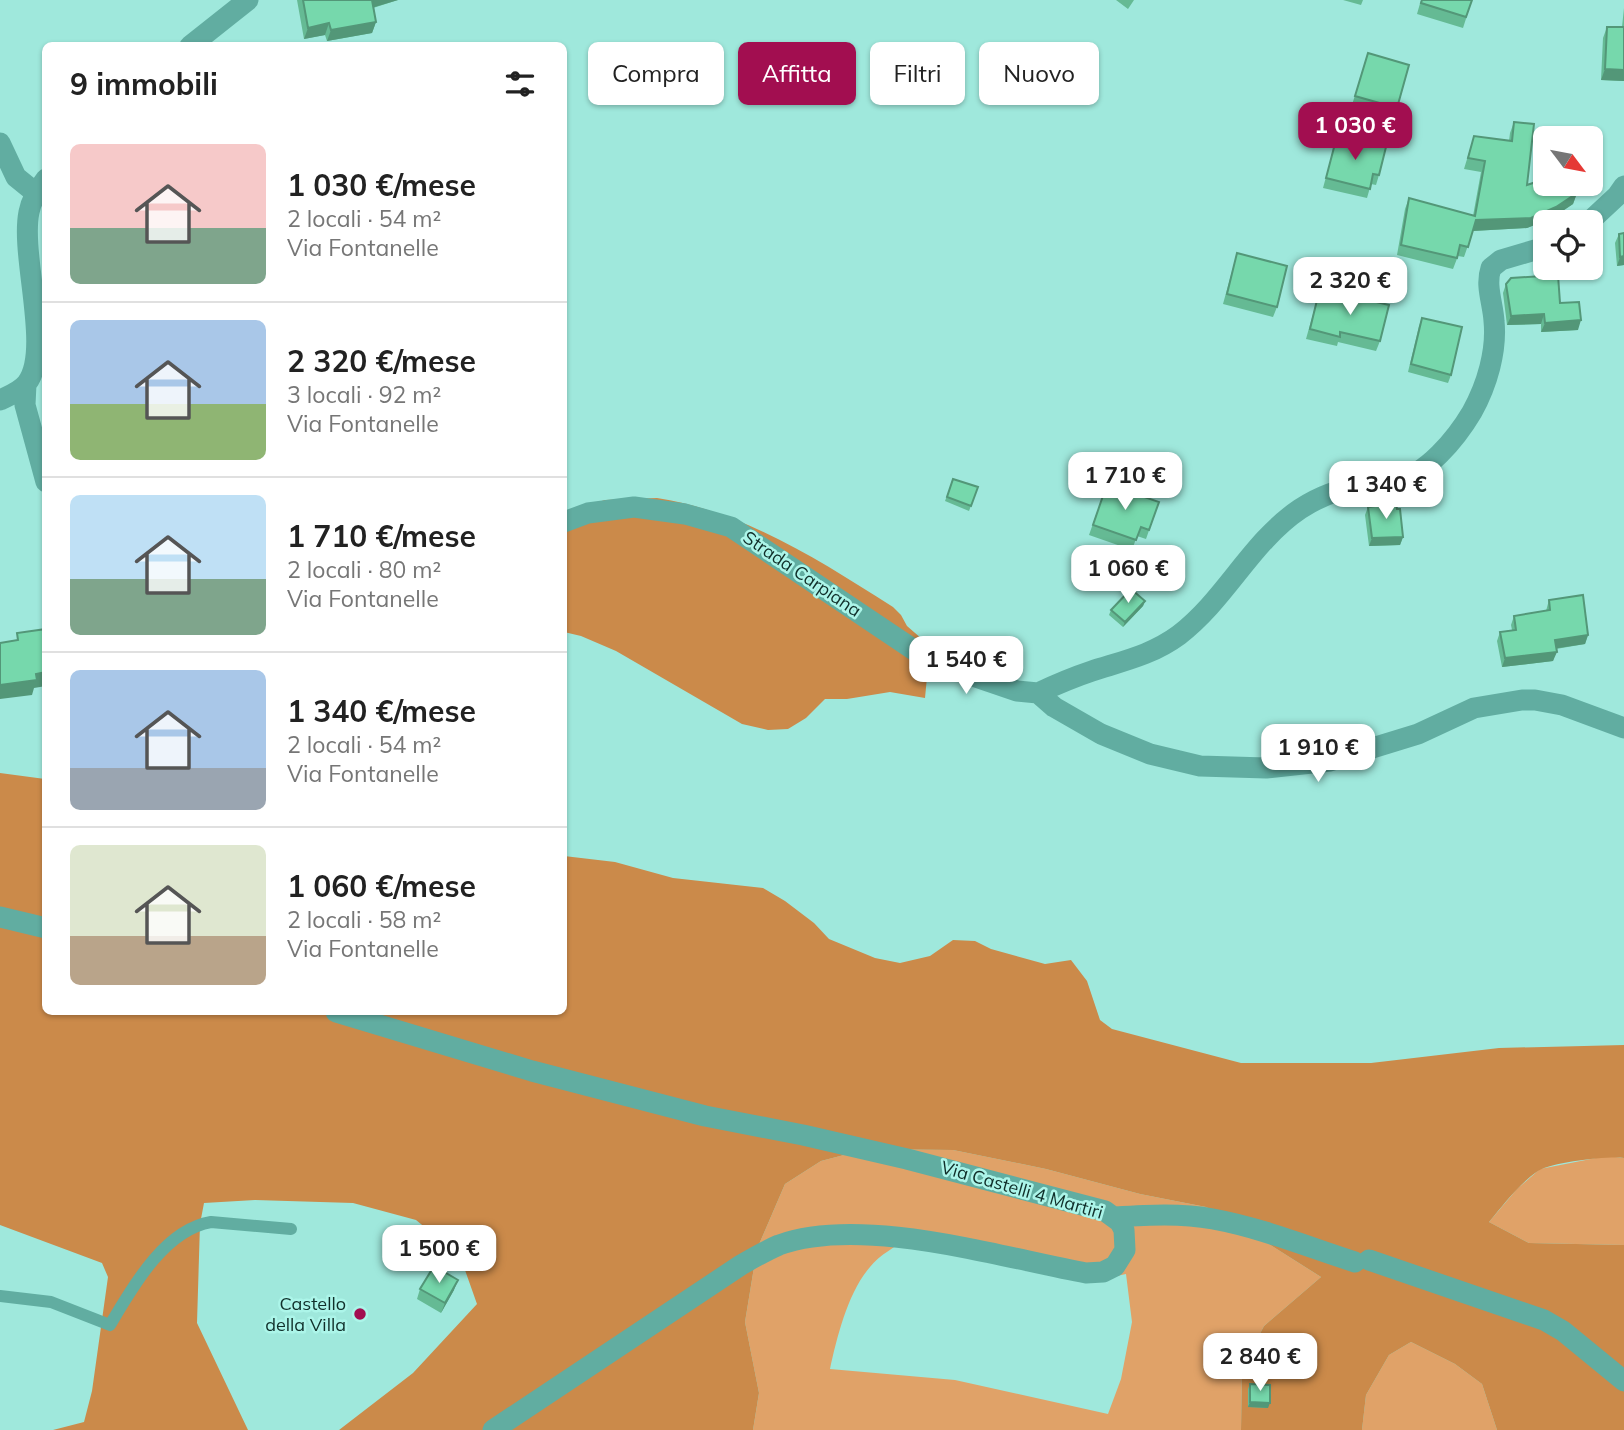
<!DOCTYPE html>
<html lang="it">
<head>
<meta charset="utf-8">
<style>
  body { margin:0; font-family:Mulish,sans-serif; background:#f6f6f6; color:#222; height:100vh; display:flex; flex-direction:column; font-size:26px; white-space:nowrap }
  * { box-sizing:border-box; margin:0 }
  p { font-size:23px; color:#767676 }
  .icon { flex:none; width:38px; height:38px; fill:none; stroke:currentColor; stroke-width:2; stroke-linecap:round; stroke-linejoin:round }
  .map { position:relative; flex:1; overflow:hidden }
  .drawer { position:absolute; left:42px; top:42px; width:525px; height:973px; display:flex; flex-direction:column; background:#fff; border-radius:10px; box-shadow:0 2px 5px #0004 }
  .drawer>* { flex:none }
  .hud { position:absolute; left:588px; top:42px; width:665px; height:63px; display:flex; gap:14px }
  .needle { width:46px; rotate:122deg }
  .controls { position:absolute; left:1533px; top:126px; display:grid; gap:14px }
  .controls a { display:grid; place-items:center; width:70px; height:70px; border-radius:10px; background:#fff; box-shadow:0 2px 5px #0004; font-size:35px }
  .price { position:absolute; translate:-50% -60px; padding:0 16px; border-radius:14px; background:#fff; color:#222; font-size:23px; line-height:46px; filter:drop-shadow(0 2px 4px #0008) }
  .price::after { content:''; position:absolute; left:50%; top:42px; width:21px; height:16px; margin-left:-10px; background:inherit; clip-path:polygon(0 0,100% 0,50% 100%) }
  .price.current { background:#a20e50; color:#fff }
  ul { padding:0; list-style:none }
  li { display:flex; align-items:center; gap:21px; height:175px; padding:0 28px }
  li+li { border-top:2px solid #e0e0e0 }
  li span { display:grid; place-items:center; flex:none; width:196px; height:140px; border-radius:10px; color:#555 }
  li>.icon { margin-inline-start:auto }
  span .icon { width:84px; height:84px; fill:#fffc; stroke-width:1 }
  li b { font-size:30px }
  h2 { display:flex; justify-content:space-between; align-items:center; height:84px; padding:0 28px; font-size:30px }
  .tag { padding:0 24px; border-radius:10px; background:#fff; box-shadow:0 2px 5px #0004; font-size:24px; line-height:63px }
  .tag.current { background:#a20e50; color:#fff }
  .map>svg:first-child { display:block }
</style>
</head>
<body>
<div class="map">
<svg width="1624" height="1430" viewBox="0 0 1624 1430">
  <rect width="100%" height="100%" fill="#9fe8dc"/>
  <path fill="#e0a268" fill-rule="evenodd" d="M867 1149 953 1150 1046 1169 1140 1194 1206 1207 1242 1227 1321 1277 1264 1326 1242 1368 1241 1430H753L759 1393 745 1322 757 1249 785 1184 821 1161ZM909 1237 1112 1277 1126 1274 1132 1322 1121 1379 1108 1414 955 1380 830 1369C837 1337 848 1292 870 1267 879 1255 897 1246 909 1237Z
    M1606 1156 1624 1158V1245L1529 1243 1489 1222 1517 1189 1540 1169Z
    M1411 1342 1455 1364 1482 1384 1497 1430H1362L1366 1395 1389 1355Z"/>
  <path fill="#cb8a4a" d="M657 498C745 512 819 560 893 607L901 615 907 626 930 646 925 698 890 692 847 699H825L806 718 788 729 768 730 742 724 616 651 581 636 564 632V520L589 505 605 500Z
    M0 773 45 779 46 1012H564V856L615 862 673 878 763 888 785 901 814 923 829 939 875 958 900 963 930 956 953 940 975 941 991 949 1045 964 1071 960 1087 981 1100 1020 1112 1029 1241 1063H1371L1499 1048 1624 1045V1158C1607 1156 1553 1162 1538 1171 1519 1184 1504 1204 1489 1222L1529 1243 1624 1245V1430H1497L1482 1384 1455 1364 1411 1342 1389 1355 1366 1395 1362 1430H1241L1242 1368 1264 1326 1321 1277 1242 1227 1206 1207 1140 1194 1046 1169 953 1150 867 1149 821 1161 785 1184 757 1249 745 1322 759 1393 753 1430H339L413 1373 477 1304 460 1256 416 1220 353 1203 255 1200 204 1203 200 1224 197 1323 248 1430H53L84 1422 92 1391 108 1277 102 1263 0 1225Z"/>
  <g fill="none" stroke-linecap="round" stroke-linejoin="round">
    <path stroke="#61ada1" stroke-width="12" d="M0 1296 51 1302 110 1325C132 1288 164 1230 211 1222L291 1229"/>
    <path stroke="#61ada1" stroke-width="21" d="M190 46 248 0
      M0 143 16 177 37 194
      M1589 222 1617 196 1624 186
      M26 384 25 405 46 482
      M0 400C9 396 21 391 27 383 52 350 20 256 29 212 31 201 39 188 46 179
      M564 522 588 513 634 507 685 514 731 527 932 662 1017 691 1038 693 1054 707 1101 734 1150 754 1200 766 1266 768 1330 761 1418 734 1474 708 1522 700H1535L1562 705 1624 728
      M1038 693C1055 685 1074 677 1092 671 1123 661 1152 655 1179 635 1226 599 1251 542 1300 509 1317 498 1338 489 1359 487 1371 485 1383 485 1395 482 1427 474 1456 439 1472 412 1487 385 1497 351 1494 321 1493 303 1485 286 1491 268L1501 260 1545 247
      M0 917 46 928
      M336 1012 532 1071 705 1116 803 1135 907 1159 1105 1211 1120 1222 1124 1230 1125 1250 1115 1266 1103 1272 1086 1273C999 1257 862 1215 779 1245 765 1251 753 1258 741 1265L493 1430
      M1115 1217C1148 1215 1181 1213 1213 1219 1262 1228 1308 1247 1355 1262
      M1369 1260 1544 1320 1563 1331 1624 1381"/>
  </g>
  <path fill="#65ba94" d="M297 0H398L373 8 376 22 372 33 327 41 325 35 304 39Z
    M1116 0H1134L1128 9Z
    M1343 0H1363L1361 5Z
    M1421 0H1472L1463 28 1417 14Z
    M1624 8V81L1601 80 1603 38 1607 27H1622Z
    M1365 62 1397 108 1394 117 1352 105Z
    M1514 122 1527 185 1577 193 1573 204 1552 218 1527 228 1473 231 1464 257 1458 256 1453 269 1397 255 1405 209 1409 198 1473 216 1481 172 1464 169 1474 136 1509 141 1510 133Z
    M1337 136 1379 175 1376 185 1371 184 1367 198 1323 188Z
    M1624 233V265L1617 266 1615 243 1619 234Z
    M1237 253 1277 307 1273 317 1223 304Z
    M1506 284 1560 303 1578 330 1541 332V324L1507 325 1503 293Z
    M1318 296 1380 341 1376 351 1338 342 1337 346 1306 339Z
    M1422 318 1451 375 1448 383 1408 372 1419 326Z
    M953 479 978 487 969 511 945 501Z
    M1107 484 1159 502 1146 539 1137 536 1132 550 1089 535Z
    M1368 507 1403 537 1400 545 1369 546 1365 515Z
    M1549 600 1588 635 1585 644 1556 649 1553 661 1502 667 1497 641 1500 632 1512 630 1511 625 1514 616 1546 611Z
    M1145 601 1143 606 1123 627 1109 615 1111 610Z
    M420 1289 454 1290 441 1313 417 1299Z
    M1250 1384 1268 1408 1248 1407V1389Z"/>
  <path fill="#539778" d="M371 0H398L368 9Z
    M376 22 372 33 327 41 331 30Z
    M329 23 325 35 304 39 308 28Z
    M1605 69 1624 70V81L1601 80Z
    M1577 193 1573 204 1552 218 1527 228 1472 231 1476 220Z
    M1624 256V265L1617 266 1620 257Z
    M1544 314 1541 324 1507 325 1511 316Z
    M1581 320 1578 330 1541 332 1545 323Z
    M1403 537 1400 545 1369 546 1372 538Z
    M1145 601 1143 606 1123 627 1125 622Z
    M1588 635 1585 644 1552 649 1555 640Z
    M1557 652 1553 661 1502 667 1505 658Z
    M46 672V686L34 688 32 695 0 699V685L36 674Z
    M458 1280 454 1290 441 1313 445 1303Z
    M1250 1402 1270 1403 1268 1408 1248 1407Z"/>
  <path fill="#76d8ac" stroke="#539778" stroke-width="2" d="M303 0H372L376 22 331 30 329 23 308 28Z
    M1422 0H1472L1466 17 1421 3Z
    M1607 27H1624V70L1605 69Z
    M1368 53 1409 65 1397 108 1355 96Z
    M1514 122 1534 124 1527 185 1545 179V184H1573L1577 193 1556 207 1531 218 1476 220 1468 247 1460 245 1457 258 1401 245 1409 198 1475 216 1485 161 1468 158 1474 136 1512 141Z
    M1337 136 1386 147 1379 175 1373 174 1370 189 1326 178Z
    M1624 233V256L1620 257 1619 234Z
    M1237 253 1287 266 1277 307 1227 294Z
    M1558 275 1560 303 1579 302 1581 320 1545 323 1544 314 1511 316 1506 284 1511 278Z
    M1347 295 1389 305 1380 341 1340 332V337L1310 329 1318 296 1345 302Z
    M1422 318 1462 327 1451 375 1411 364Z
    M953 479 978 487 971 506 947 497Z
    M1107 484 1159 502 1149 530 1141 527 1136 540 1093 525Z
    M1396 503 1397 509H1400L1403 537 1372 538 1368 507Z
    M1131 589 1145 601 1125 622 1111 610Z
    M1583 595 1588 635 1555 640 1557 652 1505 658 1500 632 1516 630 1514 616 1550 610 1549 600Z
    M46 629V672L36 674 37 680 0 685V643L18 640 17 633Z
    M434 1266 458 1280 445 1303 420 1289Z
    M1250 1384 1270 1385V1403L1250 1402Z"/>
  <circle fill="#a20e50" stroke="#acf5e9" stroke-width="2.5" cx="360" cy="1314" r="7"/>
  <g text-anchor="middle" stroke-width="5" stroke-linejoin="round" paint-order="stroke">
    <g font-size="18" fill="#102f2a" stroke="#acf5e9">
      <text transform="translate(802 574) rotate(34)" y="6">Strada Carpiana</text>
      <text transform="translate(1022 1190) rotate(16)" y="6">Via Castelli 4 Martiri</text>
    </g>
    <g font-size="18" fill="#102f2a" stroke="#acf5e9" text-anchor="end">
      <text x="346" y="1310">Castello<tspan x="346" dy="21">della Villa</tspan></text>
    </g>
  </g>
</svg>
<div class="controls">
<a><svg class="needle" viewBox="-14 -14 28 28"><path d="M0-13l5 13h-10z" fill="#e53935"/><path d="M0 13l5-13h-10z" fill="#767676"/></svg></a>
<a><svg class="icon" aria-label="locate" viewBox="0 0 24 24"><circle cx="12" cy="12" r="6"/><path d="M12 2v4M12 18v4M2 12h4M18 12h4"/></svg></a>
</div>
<b class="price current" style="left:1355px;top:162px">1 030 €</b>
<b class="price" style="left:1350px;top:317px">2 320 €</b>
<b class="price" style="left:1125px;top:512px">1 710 €</b>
<b class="price" style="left:1386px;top:521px">1 340 €</b>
<b class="price" style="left:1128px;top:605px">1 060 €</b>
<b class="price" style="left:966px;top:696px">1 540 €</b>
<b class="price" style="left:1318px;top:784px">1 910 €</b>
<b class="price" style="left:439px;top:1285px">1 500 €</b>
<b class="price" style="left:1260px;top:1393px">2 840 €</b>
<div class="hud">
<a class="tag">Compra</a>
<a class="tag current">Affitta</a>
<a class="tag">Filtri</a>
<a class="tag">Nuovo</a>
</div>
<section class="drawer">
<h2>9 immobili<svg class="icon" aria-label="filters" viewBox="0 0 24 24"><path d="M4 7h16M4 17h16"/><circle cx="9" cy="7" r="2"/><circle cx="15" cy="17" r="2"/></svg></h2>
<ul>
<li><span style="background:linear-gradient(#f6c9c9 60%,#7fa58c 0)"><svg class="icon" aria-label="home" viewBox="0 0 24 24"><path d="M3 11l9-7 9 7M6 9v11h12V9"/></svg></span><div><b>1 030 €/mese</b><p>2 locali · 54 m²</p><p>Via Fontanelle</p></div></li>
<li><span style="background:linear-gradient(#a9c7e8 60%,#8fb573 0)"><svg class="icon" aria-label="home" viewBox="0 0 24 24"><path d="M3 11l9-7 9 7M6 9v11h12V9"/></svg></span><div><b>2 320 €/mese</b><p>3 locali · 92 m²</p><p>Via Fontanelle</p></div></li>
<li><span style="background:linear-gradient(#bfe0f5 60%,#7fa58c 0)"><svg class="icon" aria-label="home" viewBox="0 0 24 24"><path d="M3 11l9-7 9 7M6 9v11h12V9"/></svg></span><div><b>1 710 €/mese</b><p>2 locali · 80 m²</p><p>Via Fontanelle</p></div></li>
<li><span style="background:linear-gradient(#a9c7e8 70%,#9aa5b1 0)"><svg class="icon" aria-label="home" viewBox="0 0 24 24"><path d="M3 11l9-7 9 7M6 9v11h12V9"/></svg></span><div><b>1 340 €/mese</b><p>2 locali · 54 m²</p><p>Via Fontanelle</p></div></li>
<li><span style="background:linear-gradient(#dfe7d0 65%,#b9a48a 0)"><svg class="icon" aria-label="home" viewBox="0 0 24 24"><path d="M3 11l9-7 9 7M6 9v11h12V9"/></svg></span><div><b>1 060 €/mese</b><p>2 locali · 58 m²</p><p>Via Fontanelle</p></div></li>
</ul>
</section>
</div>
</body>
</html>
